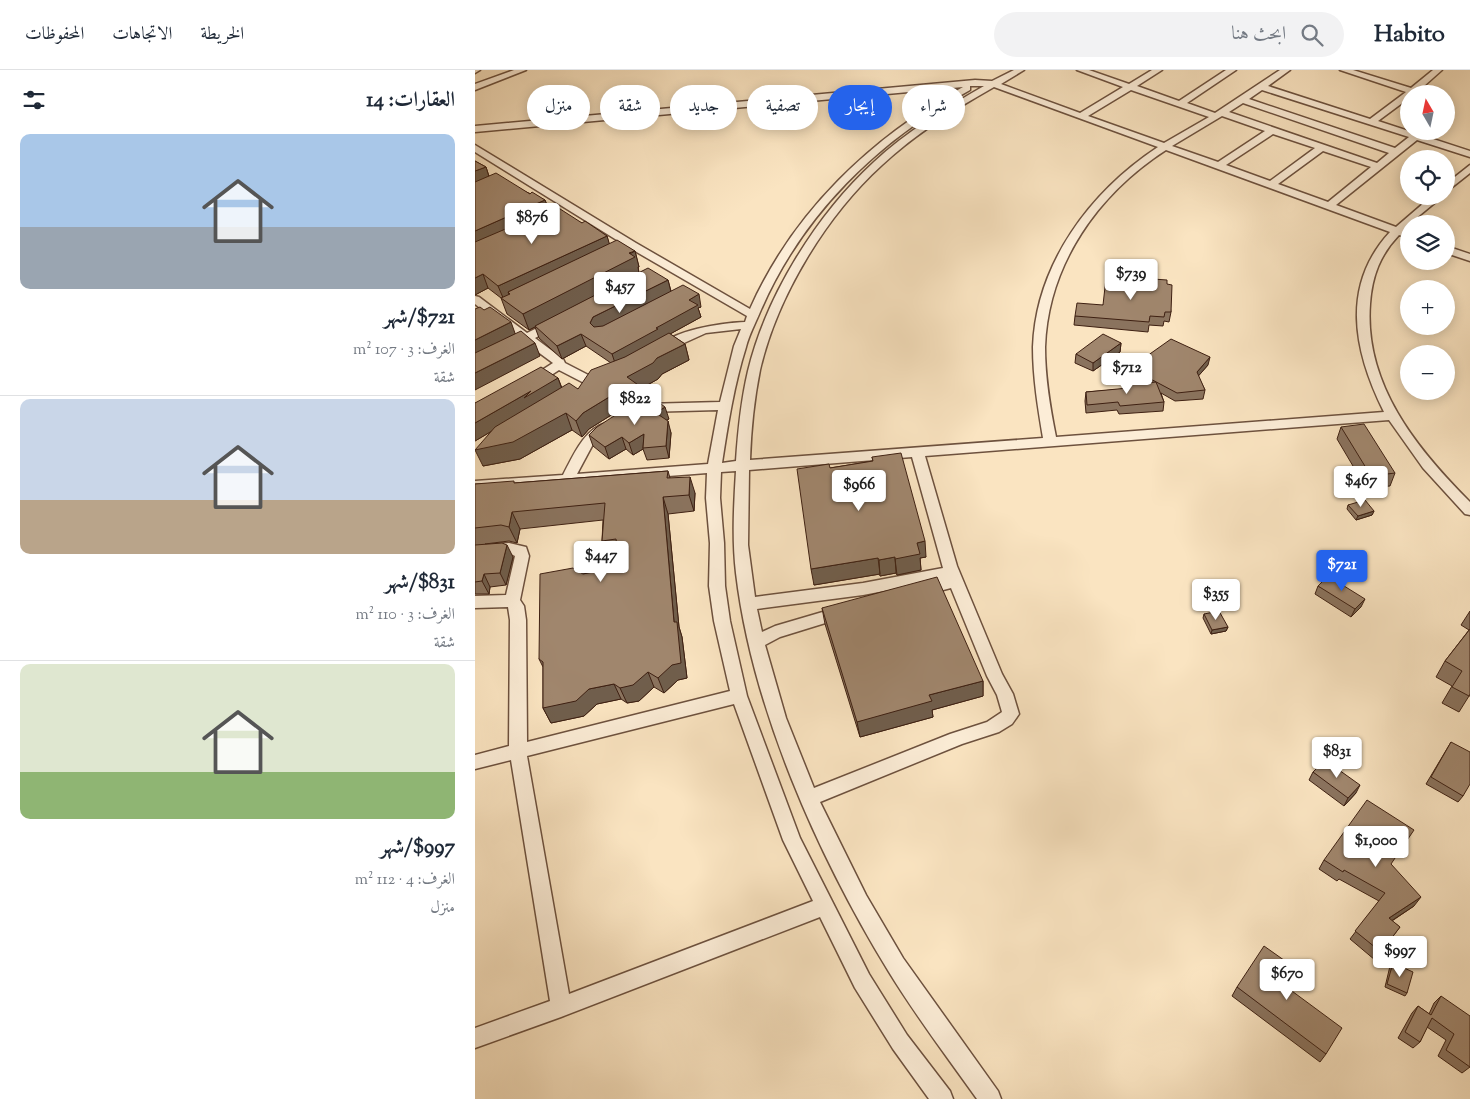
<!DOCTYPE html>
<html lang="ar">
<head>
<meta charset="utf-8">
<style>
  body { margin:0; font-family:"Sorts Mill Goudy",Amiri,serif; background:#f2f2f3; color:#1f2937; direction:rtl; height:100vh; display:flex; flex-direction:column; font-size:19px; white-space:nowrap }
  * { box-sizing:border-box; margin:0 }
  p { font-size:16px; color:#747a83 }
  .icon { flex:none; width:28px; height:28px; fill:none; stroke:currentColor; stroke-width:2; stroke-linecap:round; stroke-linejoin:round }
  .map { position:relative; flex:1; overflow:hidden; direction:ltr }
  .sheet { display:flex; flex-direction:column; background:#fff; width:475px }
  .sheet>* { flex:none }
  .top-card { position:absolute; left:15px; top:15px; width:475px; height:45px; direction:rtl; display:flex; gap:10px }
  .needle { width:32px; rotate:351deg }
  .fabs { position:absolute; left:925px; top:15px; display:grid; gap:10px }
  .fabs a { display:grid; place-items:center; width:55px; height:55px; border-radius:50%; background:#fff; box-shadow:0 2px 12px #0003; font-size:25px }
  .price { position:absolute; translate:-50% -42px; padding:0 11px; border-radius:5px; background:#fff; color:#222; font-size:16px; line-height:32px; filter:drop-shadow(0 1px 2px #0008) }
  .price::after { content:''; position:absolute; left:50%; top:30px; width:15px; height:11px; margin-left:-8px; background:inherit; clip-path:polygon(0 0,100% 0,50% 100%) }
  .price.on { background:#2563eb; color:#fff }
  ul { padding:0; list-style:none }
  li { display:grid; align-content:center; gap:10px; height:265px; padding:0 20px }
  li+li { border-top:1px solid #e0e1e3 }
  li span { display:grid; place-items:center; height:155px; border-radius:10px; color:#555 }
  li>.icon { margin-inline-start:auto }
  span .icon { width:90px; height:90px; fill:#fffc; stroke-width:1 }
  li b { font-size:21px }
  h2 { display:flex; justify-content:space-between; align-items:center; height:60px; padding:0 20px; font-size:21px }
  .chip { padding:0 18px; border-radius:22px; background:#fff; box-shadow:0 2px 12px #0003; font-size:18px; line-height:45px }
  .chip.on { background:#2563eb; color:#fff }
  header { display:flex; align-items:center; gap:30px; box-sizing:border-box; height:70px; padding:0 25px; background:#fff; border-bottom:1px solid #e0e1e3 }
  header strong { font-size:24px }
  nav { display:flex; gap:28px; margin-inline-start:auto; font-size:18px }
  .search { width:350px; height:45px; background:#f2f2f3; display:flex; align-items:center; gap:12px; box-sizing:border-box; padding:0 18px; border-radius:28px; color:#747a83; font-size:19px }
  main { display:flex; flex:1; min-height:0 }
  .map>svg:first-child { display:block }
</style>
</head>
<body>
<header>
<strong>Habito</strong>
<div class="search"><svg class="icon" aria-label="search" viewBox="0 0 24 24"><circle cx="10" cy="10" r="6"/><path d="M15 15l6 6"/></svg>ابحث هنا</div>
<nav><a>الخريطة</a><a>الاتجاهات</a><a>المحفوظات</a></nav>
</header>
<main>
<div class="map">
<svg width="995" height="1029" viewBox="0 0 995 1029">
  <rect width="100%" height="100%" fill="#fae4c1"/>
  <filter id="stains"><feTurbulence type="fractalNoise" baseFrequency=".004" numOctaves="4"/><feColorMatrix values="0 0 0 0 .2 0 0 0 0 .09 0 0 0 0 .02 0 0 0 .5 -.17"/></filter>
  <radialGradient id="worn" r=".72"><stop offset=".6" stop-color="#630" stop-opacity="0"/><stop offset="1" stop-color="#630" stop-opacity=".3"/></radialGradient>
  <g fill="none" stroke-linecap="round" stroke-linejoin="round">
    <defs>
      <path id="street" d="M0 0H5L0 3Z
        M39 0H51L0 20V14Z
        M539 0H549L526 14 605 43 648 17 602 0H614L654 14 677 0H687L662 16 704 31 751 0H761L712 33 740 43 805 0H815L793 16 895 49 931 22 865 0H878L936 18 958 0H967L940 24H934V28L903 51 995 81V87L942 70 861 135 921 157 957 126H968L934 154 929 160 934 161V168L924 165C905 185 897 206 895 234 889 314 941 378 995 432V445L990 444 948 398 914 350 450 386 482 496 527 604 538 624 544 644 537 654 524 662 487 674 345 732 391 825 428 888 523 1021 526 1029H502C472 987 441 946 414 902 343 786 277 638 261 503 257 469 259 434 261 401L246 402 245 428 249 473 250 516 255 551 272 626 325 768 394 904 432 965 475 1021 478 1029H454L418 979 380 918 345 847 86 947 0 978V958L75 931 36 690 0 699V685L34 676 35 550 33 537 0 538V526L31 525 40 486 34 483 0 486V476L34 473 51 477 54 486 45 530 49 536 51 550 52 672 255 621 239 551 234 516 235 473 231 428 232 403 0 421V411L88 405C98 386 109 359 131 353L137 357 117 376 102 404 233 394 243 340 170 342 164 338 170 334 245 332 259 276 266 259 231 263 187 283 181 279C197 260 246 253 270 252L272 246 153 177 0 82V75L161 173 275 239C318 142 397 67 488 17L0 62V56L500 10 517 11ZM495 16H509C471 38 431 62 399 92 342 144 291 226 273 301 266 331 263 361 261 391L247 393C253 354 259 315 271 277 274 265 280 254 285 242 327 144 403 71 495 20ZM519 17 683 77C615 122 561 194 558 277 558 308 563 338 568 368L275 390C276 360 279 330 285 300 302 226 351 146 407 95 440 64 480 39 519 17ZM656 20 734 47 689 73 613 46ZM787 20 934 67 920 78 774 29ZM768 33 914 83 902 93 754 42ZM747 46 790 61 743 92 697 76ZM798 64 840 78 795 111 751 95ZM691 80 915 162C865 216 879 282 909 342L581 367C575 337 570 308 570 277 573 194 623 124 691 80ZM848 81 896 97 853 132 803 114ZM437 387 468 498 388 513 280 527 273 475 274 400ZM455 512 440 516 437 520 440 524 445 526 476 518 512 606 522 625 527 642 512 652 475 664 339 718 311 648 290 575 305 567 373 546 376 542 373 538 368 536 300 556 287 562 282 539 388 525ZM259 634 308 770 338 831 94 924 52 686Z
        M995 95V103L971 122V114Z
        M971 176 995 184V191L971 183Z
        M0 226 4 227 52 263 76 251H84L86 253 84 255 60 268 88 289 90 293 121 309 123 312 121 315H113L84 300 61 315H53L51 312 53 309 78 293 51 273 0 298V289L43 267 0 234Z"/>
    </defs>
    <use href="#street" stroke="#6d513e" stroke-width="3"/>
    <use href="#street" fill="#fcedd7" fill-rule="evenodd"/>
  </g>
  <path fill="#8a735e" stroke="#3e2012" d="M0 91 11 97 14 106 70 130 74 140 107 153 132 166 134 174 160 181 164 197H163L164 203 193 210 196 221 226 237 223 238 226 247 195 264 210 274 214 290 187 304 183 309 167 318 171 333 194 349 191 350 196 363 194 388 172 390 168 379 158 385 151 379 134 389 118 376 114 365 153 337H149L114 359 107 367 97 360 45 389 8 396 17 361 0 371V333L83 308 87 318 103 319 136 293 111 276 87 289 64 268 60 257 54 260 32 244 26 228 13 218 0 225Z
    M692 214 696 242 694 252 689 251 688 256 674 255 673 262 599 255 600 246 628 235Z
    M646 273 645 282 618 301 600 293 601 284Z
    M733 295 723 306 730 320 728 329 700 331 686 323 689 332 688 341 644 344 642 340 611 343 610 331 611 322 651 319V315L667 313 654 306 655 298Z
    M866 357 920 403 915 416 891 418 862 369Z
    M397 387 451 487 445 488 446 500 422 505 421 503 405 506V504L339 515 355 398 398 391Z
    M193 401 195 408 220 423 219 441 193 444 204 557 207 567 212 608 203 610 189 623 179 617 164 631 152 633 146 629 122 634 109 646 76 653 68 638V597L64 589 108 504 134 499 144 491 143 486 133 487 127 471 128 450 45 459 42 473 34 471 10 474 38 487 31 515 15 517 14 524H0V414L39 413Z
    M873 435 899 441 897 445 881 450 872 439Z
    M843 516 886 537 876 547 840 524Z
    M347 538 508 611V626L457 640 458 647 385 667 350 554Z
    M995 541V626H994L984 642 967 633 977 616 961 607 970 591 994 560 986 555Z
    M729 544 753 557 751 561 736 564 728 548Z
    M976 672 988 726 983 732 951 714Z
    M838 702 881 723 869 736 834 710Z
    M849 790 916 794 939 836 917 851 925 857 900 890 875 869 904 831 864 809 862 811 844 799Z
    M918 893 932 923 930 926 910 917 915 896Z
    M802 910 851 984 845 992 757 926 762 917Z
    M966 926 995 997 987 1003 963 986 971 970 952 957 945 972 938 978 923 968 937 943 943 936 954 944 959 933Z"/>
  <path fill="#705e4c" stroke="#3e2012" d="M11 97 15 110 0 116V101Z
    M70 130 75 143 0 177V161Z
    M132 166 136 179 33 222 35 227 29 230 23 216Z
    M160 181 164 197H163L164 203 54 260 48 244Z
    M8 204 13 218 0 225V208Z
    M193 210 196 222 119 265 115 253 118 247Z
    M224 224 226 237 223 238 226 247 186 269 141 296 137 284 181 258 214 230Z
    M36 252 41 266 0 287V270Z
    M106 264 111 276 87 289 82 276Z
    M60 273 65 286 0 320V303Z
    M646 273 645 282 618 301V293Z
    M210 274 214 290 187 304 183 309 167 318 171 333 149 337 114 359 107 367 101 351 108 343 144 321 152 307 182 288Z
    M735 287 733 295 720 310 722 302Z
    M83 308 88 322 54 339 0 371V353L56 321Z
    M190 337 194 349 184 354 181 343Z
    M91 343 97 360 45 389 8 396 0 380Z
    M193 351 196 363 194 388 191 376Z
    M169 364 168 379 158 385 154 373Z
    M147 367 151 379 134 389 130 377Z
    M215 407 220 423 219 441 214 425Z
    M188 427 193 444 204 557 207 567 212 608 203 610 189 623 183 608 199 552Z
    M899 441 897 445 881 450 883 446Z
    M37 442 45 459 42 473 34 457Z
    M450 471 451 487 445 488 446 500 422 505 420 489 442 473Z
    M32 475 38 487 31 515 25 503Z
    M420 487 421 503 405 506 404 490Z
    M403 488 405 504 339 515 336 499Z
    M9 504 15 517 14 524 7 511Z
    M890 529 886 537 876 547 880 539Z
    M753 557 751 561 736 564 737 560Z
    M173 602 179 617 164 631 152 633 145 618Z
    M508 611V626L457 640 458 647 385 667 382 652 454 625Z
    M139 614 146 629 122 634 109 646 76 653 68 638 114 619Z
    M885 715 881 723 869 736 873 728Z
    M946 827 939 836 907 857 914 848Z"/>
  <path fill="#a0866d" stroke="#3e2012" d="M0 91 11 97 0 101Z
    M21 103 55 124 57 122 70 130 0 161V112Z
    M82 137 107 153 110 151 132 166 23 216 8 204 0 208V172Z
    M142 170 160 181 154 183 160 187 48 244 26 228 35 224 33 222Z
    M173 198 193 210 118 247 115 253 119 257 128 256 208 215 224 224 214 230 223 235 181 258 183 259 137 284 106 264 82 276 60 256Z
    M631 208 678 211V209L692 210V214L697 215 696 242H690L689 247 675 246 674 252 600 246 602 233 628 235Z
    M5 237 9 240 15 237 36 252 0 270V239Z
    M46 261 60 273 0 303V283Z
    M194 263 210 274 182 288 178 293 152 307 166 317 144 321 108 343 101 351 91 343 38 372 0 380 20 357 94 313 103 319 116 300 150 287Z
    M628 264 646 273 618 293 601 284Z
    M696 269 735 287 722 302 730 320 702 323 655 298Z
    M66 297 83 308 49 328 56 321 0 353V333Z
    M681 312 689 332 645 336 643 332 612 335 611 322 653 318 651 315Z
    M182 331 190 337 181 343 193 351 191 376 168 378 169 364 154 373 147 367 130 377 114 365 122 357 156 335Z
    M889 354 920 403 896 406 866 357Z
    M426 383 450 471 442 473 445 484 420 489V487L404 490 403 488 336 499 322 399 354 394 355 398 398 391 397 387Z
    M193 401 192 408 215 407 214 425 188 427 199 552H202L206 593 197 595 183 608 173 602 158 615 145 618 139 614 114 619 101 631 68 638V592L64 589 65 504 98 498 108 504 134 499 144 491 141 469 127 471 130 433 37 442 34 457 26 455 0 458V414L39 411V413Z
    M890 430 899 441 883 446 873 435Z
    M27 473 32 475 25 503 9 504 7 511 0 512V475Z
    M853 506 890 529 880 539 843 516Z
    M462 507 508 611 454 625 457 631 382 652 347 538Z
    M744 541 753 557 737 560 729 544Z
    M995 559V624L994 626 977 617 987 601 970 591Z
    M976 672 995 682V714L988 726 956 707Z
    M850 690 885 715 873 728 838 702Z
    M892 730 939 760 916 794 946 827 914 848 925 857 906 882 880 861 910 823 869 800 868 802 849 790Z
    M789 876 813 893 802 910 867 958 851 984 762 917Z
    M918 893 938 902 932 923 912 914Z
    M966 926 995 946V997L971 980 979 964 957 948 945 972 930 962 943 936 956 945Z"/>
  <rect width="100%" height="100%" filter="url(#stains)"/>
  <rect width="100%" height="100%" fill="url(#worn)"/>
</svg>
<div class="fabs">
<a><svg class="needle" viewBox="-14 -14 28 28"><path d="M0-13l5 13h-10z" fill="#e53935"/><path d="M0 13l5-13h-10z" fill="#747a83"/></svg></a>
<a><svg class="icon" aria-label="locate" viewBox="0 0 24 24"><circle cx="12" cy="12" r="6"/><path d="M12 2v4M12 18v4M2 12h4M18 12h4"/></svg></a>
<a><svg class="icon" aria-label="layers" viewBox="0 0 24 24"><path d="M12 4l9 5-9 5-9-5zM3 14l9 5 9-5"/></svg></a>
<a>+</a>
<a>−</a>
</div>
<b class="price" style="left:57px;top:175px">$876</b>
<b class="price" style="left:656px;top:231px">$739</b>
<b class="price" style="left:145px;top:244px">$457</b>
<b class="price" style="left:652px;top:325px">$712</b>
<b class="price" style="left:160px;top:356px">$822</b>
<b class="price" style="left:886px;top:438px">$467</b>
<b class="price" style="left:384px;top:442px">$966</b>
<b class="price" style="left:126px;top:513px">$447</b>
<b class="price on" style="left:867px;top:522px">$721</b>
<b class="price" style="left:741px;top:551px">$355</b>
<b class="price" style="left:862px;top:709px">$831</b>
<b class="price" style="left:901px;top:798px">$1,000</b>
<b class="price" style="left:925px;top:908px">$997</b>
<b class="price" style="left:812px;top:931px">$670</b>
<div class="top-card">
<a class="chip">شراء</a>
<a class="chip on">إيجار</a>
<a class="chip">تصفية</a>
<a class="chip">جديد</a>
<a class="chip">شقة</a>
<a class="chip">منزل</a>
</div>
</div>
<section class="sheet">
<h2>العقارات: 14<svg class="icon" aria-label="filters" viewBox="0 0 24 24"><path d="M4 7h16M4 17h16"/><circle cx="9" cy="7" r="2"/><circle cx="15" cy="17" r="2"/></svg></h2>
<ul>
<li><span style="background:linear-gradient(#a9c7e8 60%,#9aa5b1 0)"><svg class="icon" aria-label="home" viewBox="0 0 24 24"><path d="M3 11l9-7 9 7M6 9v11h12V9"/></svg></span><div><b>$721/شهر</b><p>الغرف: 3 · 107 m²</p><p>شقة</p></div></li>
<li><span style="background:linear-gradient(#c9d6e8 65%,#b9a48a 0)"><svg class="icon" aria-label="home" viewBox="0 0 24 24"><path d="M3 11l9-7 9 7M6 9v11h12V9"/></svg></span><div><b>$831/شهر</b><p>الغرف: 3 · 110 m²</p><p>شقة</p></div></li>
<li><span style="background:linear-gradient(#dfe7d0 70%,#8fb573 0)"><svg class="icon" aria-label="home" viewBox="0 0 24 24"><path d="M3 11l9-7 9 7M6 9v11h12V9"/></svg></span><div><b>$997/شهر</b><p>الغرف: 4 · 112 m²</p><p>منزل</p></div></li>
</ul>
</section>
</main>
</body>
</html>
